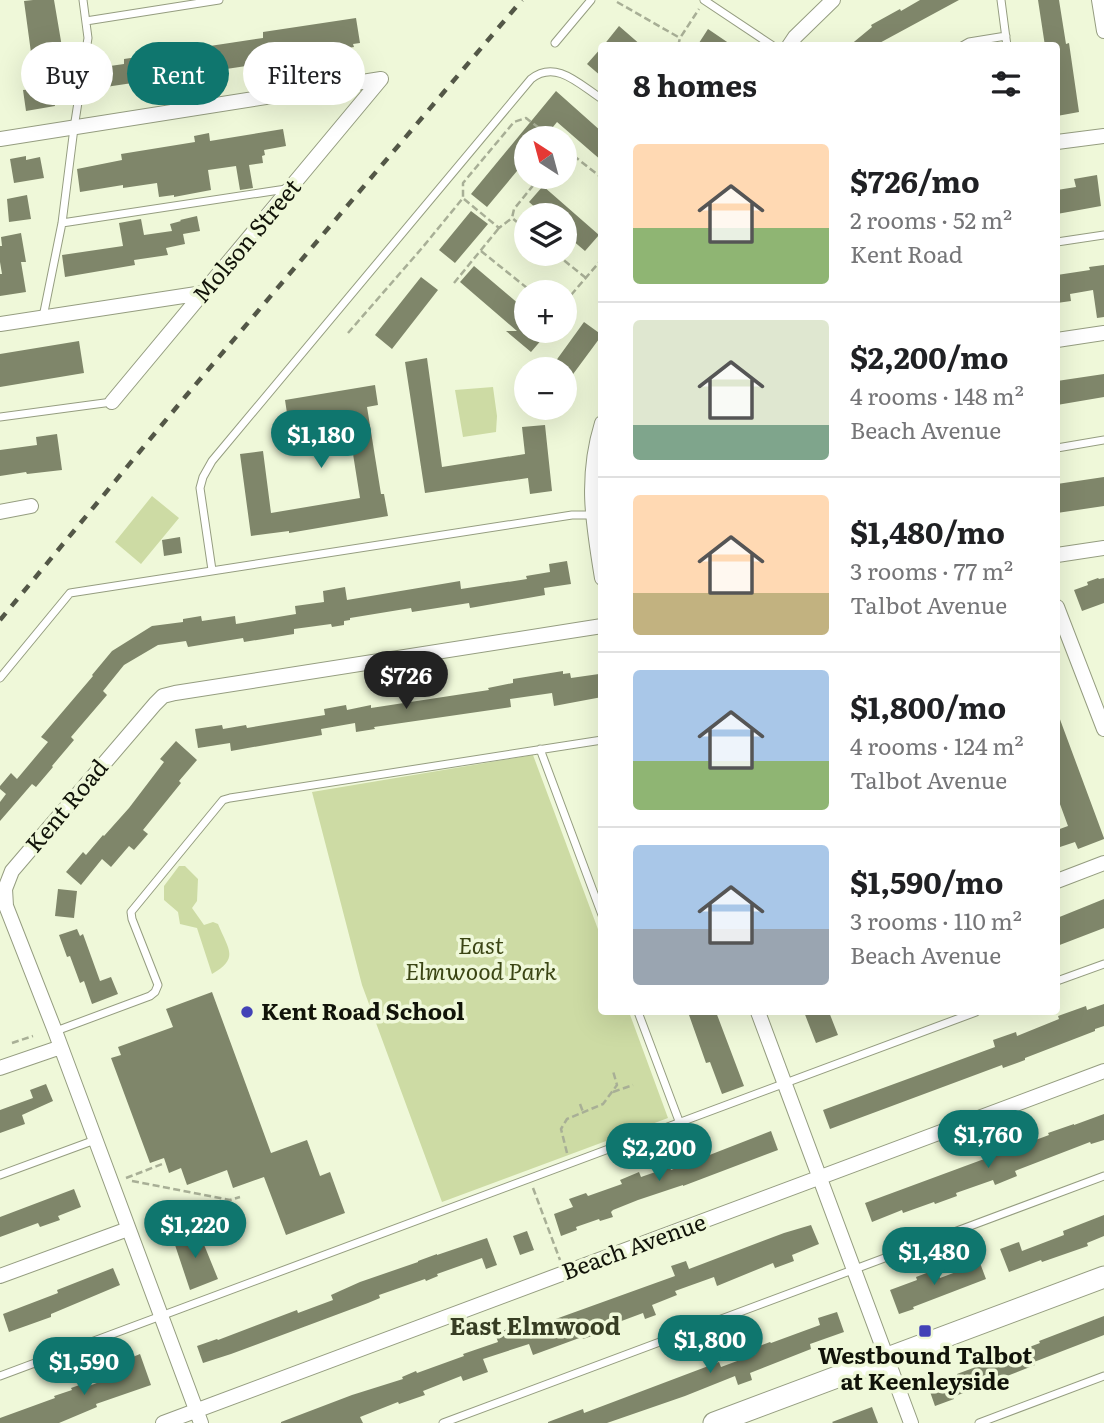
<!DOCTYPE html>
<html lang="en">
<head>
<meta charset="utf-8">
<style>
  body { margin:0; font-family:Literata,serif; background:#f2f2f2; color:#202124; height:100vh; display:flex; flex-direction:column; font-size:26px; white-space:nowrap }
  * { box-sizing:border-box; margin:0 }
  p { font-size:23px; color:#757577 }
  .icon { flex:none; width:38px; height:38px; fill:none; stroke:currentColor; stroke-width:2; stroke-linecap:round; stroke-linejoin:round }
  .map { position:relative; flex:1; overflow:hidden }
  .details { position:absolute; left:598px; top:42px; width:462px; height:973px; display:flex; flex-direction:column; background:#fff; border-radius:7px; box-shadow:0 7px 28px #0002 }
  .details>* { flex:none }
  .hud { position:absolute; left:21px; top:42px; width:472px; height:63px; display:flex; gap:14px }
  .needle { width:46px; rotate:324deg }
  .buttons { position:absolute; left:514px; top:126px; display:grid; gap:14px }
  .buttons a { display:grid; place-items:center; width:63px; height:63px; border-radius:50%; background:#fff; box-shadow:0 7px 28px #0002; font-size:35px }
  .price { position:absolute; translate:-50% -60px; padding:0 16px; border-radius:24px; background:#0f766e; color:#fff; font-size:23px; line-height:46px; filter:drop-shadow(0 2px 4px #0008) }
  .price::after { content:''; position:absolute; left:50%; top:42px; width:21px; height:16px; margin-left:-10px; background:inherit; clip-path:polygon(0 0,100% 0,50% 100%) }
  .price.active { background:#222; color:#fff }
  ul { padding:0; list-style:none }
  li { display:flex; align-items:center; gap:21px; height:175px; padding:0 35px }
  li+li { border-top:2px solid #e0e0e0 }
  li span { display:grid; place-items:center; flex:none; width:196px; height:140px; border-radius:7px; color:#555 }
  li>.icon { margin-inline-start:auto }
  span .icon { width:84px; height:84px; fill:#fffc; stroke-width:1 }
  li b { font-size:30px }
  h2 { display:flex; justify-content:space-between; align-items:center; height:84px; padding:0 35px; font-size:30px }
  .tag { padding:0 24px; border-radius:32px; background:#fff; box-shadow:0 7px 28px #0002; font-size:24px; line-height:63px }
  .tag.active { background:#0f766e; color:#fff }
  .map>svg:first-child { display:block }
</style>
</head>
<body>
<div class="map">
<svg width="1104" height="1423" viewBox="0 0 1104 1423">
  <rect width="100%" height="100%" fill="#eff8d9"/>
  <path fill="#cddba4" d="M493 387 497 416 496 432 463 437 455 390Z
    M152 496 179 518 141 564 115 542Z
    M533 755 602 940V1012H629L668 1118 442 1202 362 985 312 792Z
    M179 866H185L198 879 197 901 192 908 204 925 213 922 218 924C228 949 240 958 212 974L197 928 180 924 178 912 164 900V886Z"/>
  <path fill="#7f866a" d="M33 0H54L62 47H58L63 81 51 83 55 106 26 111 23 90 32 89 28 61 32 60 24 1Z
    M920 0H959L874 46H849L872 27 871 25 900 9 901 11Z
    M1038 0H1059L1066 44 1069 43 1079 112 1057 116V46H1045Z
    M356 18 360 43 353 44 354 47 312 54V51L284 55V58L253 63V65L99 88 96 68 124 64V59L263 38V32Z
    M619 26 642 46H603Z
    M708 29 733 46H697Z
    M602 47V77L587 64Z
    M556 91 602 132V161L557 122 544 138H527V159L487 207 471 194Z
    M283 129 286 146 264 150 265 155 262 156 263 163 249 165 253 188 240 190 236 166 208 170 211 190 174 197V195L159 197 157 183 123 188V185L80 192 77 169 122 160 121 154 195 142 194 136 209 133 210 141Z
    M26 156V160L40 157 44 178 14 183 10 159Z
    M1097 175 1101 206 1057 214V190L1076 187 1074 179Z
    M543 186 599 235 585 251 565 234V215H544L529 202Z
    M27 195 31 219 9 222 7 199Z
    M471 211 488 224 455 263 439 250Z
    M197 216 200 231 183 234 185 244 166 248 168 255 134 260 135 265 65 277 62 255 123 246 119 223 141 219 144 235 172 231 170 224 181 221 180 220Z
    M21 233 26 262H21L26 292 0 296V274H2L0 262V246H2L1 237Z
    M1104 265V317L1097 318 1093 290 1070 294 1071 301 1057 303V275L1090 270 1089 267Z
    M474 266 527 311V331H549L531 352 506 331H517L460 282Z
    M421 277 438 290 392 349 375 335Z
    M584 322 602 335 565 385V369H550Z
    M79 341 84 373 0 387V354Z
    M427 358 442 467 525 454 522 427 545 425 552 491 530 494 528 478 425 493 405 362Z
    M1104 374V397L1057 405V381Z
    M375 385 378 405 367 407 381 494H384L388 516 289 533V531L251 536 240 454 263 451 271 513 360 498 346 410 288 420 285 400Z
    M57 434 62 470 27 474 26 472 0 476V450L37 445 36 437Z
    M1104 477V506L1057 513V484Z
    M180 537 182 553 164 556 162 540Z
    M567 561 571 584 544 588 545 595 470 608 469 603 412 612 411 608 350 618V620L344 621V625L332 627 331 624 294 629V634L244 642 243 638 188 647 186 641 158 645 124 665 103 691 107 695 71 737 74 740 52 766 53 767 36 787 32 784 0 821V802L6 794 0 789V786L11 773 17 779 48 742 41 737 93 676 92 675 112 651 152 626 183 622V619L201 616 202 621 235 616 236 624 296 614 295 606 324 602 323 591 345 587 347 600 460 581 461 589 527 579 526 576 550 572 549 564Z
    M1098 578 1099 579 1104 578V603L1082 611 1074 590 1088 585 1087 582Z
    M563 671V674L570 673 571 678 599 674 602 697 554 706 552 693 510 699 511 707 374 727 375 729 356 732 355 723 321 729 322 735 231 751 230 743 198 748 195 729 222 725 223 729 246 725 247 728 325 715 324 709 346 705 347 710 371 705V708L489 690 488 688 513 683V679Z
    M1057 714H1058L1104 838V839L1078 849 1075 842 1057 848V830L1068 826 1057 796Z
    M176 741 197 760 179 781 181 783 143 830 148 834 134 850 129 846 111 867 102 859 81 885 66 872 83 852 86 855 103 835 104 836 129 808 164 762 160 759Z
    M58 889 77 891 74 918 55 916Z
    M1104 899V928L1057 946V918Z
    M77 929 80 936 83 934 100 981 111 977 118 994 92 1004 84 981 80 983 70 956 67 957 59 935Z
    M212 992 271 1153 307 1140 320 1176 330 1172 345 1213 286 1235 264 1177 233 1188 227 1170 187 1185 181 1168 169 1173 164 1158 150 1163 111 1058 121 1055 118 1047 173 1027 166 1009Z
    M1104 1004V1026L1095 1029V1031L1025 1058V1060L1017 1063 1003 1068 1002 1065 830 1129 823 1110 995 1047 993 1040 1016 1032 1017 1036 1059 1019 1058 1016 1086 1006 1087 1010Z
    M698 1012H716L744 1086 722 1094 710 1062 706 1063 689 1015Z
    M804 1012H829L838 1035 816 1043Z
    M46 1084 53 1101 22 1115 25 1124 0 1133V1110L33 1098 30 1090Z
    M1104 1114V1140L1091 1144 1090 1142 1015 1171 1017 1176 995 1185 993 1180 956 1193 957 1196 935 1204 934 1202 903 1213 902 1210 872 1222 865 1203 1049 1135 1048 1133 1074 1124V1125Z
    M771 1131 778 1150 683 1186V1185L638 1200 613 1210 611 1212 613 1217 600 1221 599 1219 576 1227 577 1230 561 1236 554 1214 573 1207 569 1199 586 1193 588 1196 622 1184 620 1180 639 1172 641 1177 670 1167 671 1170Z
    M74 1189 81 1207 58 1216 60 1220 40 1227 38 1223 0 1237V1217Z
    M1104 1215V1236L1087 1243 1088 1246 1042 1262 1041 1260 1009 1272 1000 1249 1019 1242 1022 1251 1064 1235 1063 1231Z
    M811 1225 819 1244 792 1255 794 1261 775 1268 773 1263 717 1286 714 1277 675 1291 677 1295 652 1305 656 1315 645 1319 643 1313 600 1329 601 1333 583 1339 582 1337 533 1355 529 1344 483 1359 488 1372 463 1381 461 1376 423 1391 425 1395 399 1404 398 1402 360 1417 363 1423H281V1422L352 1395 403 1379 402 1377 416 1371 417 1373 464 1356 463 1354 498 1342 495 1333 511 1328 514 1334 675 1276 671 1266 686 1261 689 1269 784 1233Z
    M198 1230 218 1279 190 1290 173 1239Z
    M527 1231 534 1250 520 1255 513 1236Z
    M487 1238 497 1265 486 1269 482 1258 437 1274 438 1276 426 1281 425 1279 379 1295 380 1298 368 1303 231 1354 203 1363 197 1346 217 1339 218 1340 297 1310 298 1313 333 1300 331 1295 360 1282 418 1262V1261L437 1254V1255Z
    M980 1263 986 1279 913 1307 914 1309 899 1314 890 1290 917 1280 916 1277 937 1269 940 1278Z
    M113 1268 120 1285 51 1314V1317L9 1332 3 1314 58 1293 57 1290Z
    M837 1312 844 1332 810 1344 811 1349 750 1373 752 1380 738 1385 735 1376 685 1396 607 1423H548V1422L583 1409 584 1413 719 1362 721 1367 756 1354 754 1348 770 1342 771 1343 820 1325 818 1318Z
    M1104 1316V1335L1034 1362 1035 1365 953 1397 954 1399 935 1406 928 1386 957 1375V1374L1040 1343 1039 1341Z
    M140 1354 151 1385 96 1404 97 1407 59 1423H0V1418L55 1398 54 1396 72 1390 71 1388 88 1382 89 1386 125 1372 123 1365 128 1364V1359Z
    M872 1407 878 1423H833L832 1422Z"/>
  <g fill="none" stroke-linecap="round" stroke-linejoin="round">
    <defs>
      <path id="lane" d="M704 0 773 46
        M1001 0 1007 46
        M86 21 219 0
        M555 43 591 0
        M962 46 969 42 1006 36
        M62 223 286 189
        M1057 242 1104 235
        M43 317 62 223 74 128 88 38 83 0
        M0 417 112 402
        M1057 448 1104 440
        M212 570 200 488 203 477 212 461 531 79C556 59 580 85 602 99
        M0 678 70 593 572 515H587L602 517
        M540 749 602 915
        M1057 981 1104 964
        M638 1012 679 1121
        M56 1031 150 996 155 992 158 985 132 919 131 912 223 800 230 798 602 740
        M0 1175 95 1140
        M0 1376 976 1012
        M443 1423 1104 1176
        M979 1423 1104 1376"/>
      <path id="street" d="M1099 0 1104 31
        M789 46 795 37 833 0
        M0 139 381 79
        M1057 142 1104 136
        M0 324 203 293
        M1057 340 1104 333
        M112 402 381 79
        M602 423C585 478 593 523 602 578
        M0 512 31 506
        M1057 555 1104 548
        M1057 607 1104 729
        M1057 881 1104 863
        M758 1012 911 1423
        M0 1068 61 1047
        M0 1276 128 1229
        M163 1423 1104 1071
        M201 1423 55 1031 6 906 5 889 12 871 155 704 163 696 175 693 602 626"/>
      <path id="secondary" d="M714 1423 1104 1277"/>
    </defs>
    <use href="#lane" stroke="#959d80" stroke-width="9"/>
    <use href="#street" stroke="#959d80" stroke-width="16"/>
    <use href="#secondary" stroke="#959d80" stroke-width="23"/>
    <path stroke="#a8af96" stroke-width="2.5" stroke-dasharray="7 3.5" stroke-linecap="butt" d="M617 2 680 38
      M678 46 680 38 699 9
      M565 149 602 178
      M464 199 499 228 512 218
      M527 230 512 218 514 209 540 177
      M481 251 532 292
      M556 254 586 278
      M454 283 499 228
      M571 295 602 259
      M565 319 567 321
      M348 333 422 248 463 198V183L514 122 526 118 552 138
      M12 1043 33 1036
      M613 1092 633 1085
      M580 1104 583 1112
      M567 1153 561 1129 567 1119 603 1104 617 1085 613 1071
      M126 1178 165 1163
      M132 1181 230 1200 240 1197
      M533 1188 560 1260"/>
    <use href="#lane" stroke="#fff" stroke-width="7"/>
    <use href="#street" stroke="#fff" stroke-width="14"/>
    <use href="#secondary" stroke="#fff" stroke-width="21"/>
    <path stroke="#535747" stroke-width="4.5" stroke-dasharray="9 9" stroke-linecap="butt" d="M0 620 185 397 522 0"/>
  </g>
  <g fill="#4242b7" stroke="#eff8d9" stroke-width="2.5">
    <circle cx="247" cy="1012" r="7"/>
    <rect x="918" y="1324" width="14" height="14" rx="3.5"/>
  </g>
  <g text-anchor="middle" stroke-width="7" stroke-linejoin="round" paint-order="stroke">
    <g font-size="23" fill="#111309" stroke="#eff8d9">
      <text transform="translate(247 241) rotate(-50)" y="8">Molson Street</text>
      <text transform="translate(67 806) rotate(-50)" y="8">Kent Road</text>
      <text transform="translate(634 1247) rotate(-20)" y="8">Beach Avenue</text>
    </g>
    <g font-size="23" font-style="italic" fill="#3b4514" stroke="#eff8d9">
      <text x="481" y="954">East<tspan x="481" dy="26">Elmwood Park</tspan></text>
    </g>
    <g font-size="23" font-weight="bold" fill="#111309" stroke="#eff8d9" text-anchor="start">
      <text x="261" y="1020">Kent Road School</text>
      <text x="925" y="1364" text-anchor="middle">Westbound Talbot<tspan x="925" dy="26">at Keenleyside</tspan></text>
    </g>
    <g font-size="24" font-weight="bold" fill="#373d23" stroke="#eff8d9">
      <text x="535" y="1335">East Elmwood</text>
    </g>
  </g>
</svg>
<div class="buttons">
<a><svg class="needle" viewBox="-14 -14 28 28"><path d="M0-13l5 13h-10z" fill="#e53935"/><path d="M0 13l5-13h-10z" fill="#757577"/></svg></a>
<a><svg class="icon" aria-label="layers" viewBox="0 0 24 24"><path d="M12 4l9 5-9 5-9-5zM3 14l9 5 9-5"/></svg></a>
<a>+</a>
<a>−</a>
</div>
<b class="price" style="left:321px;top:470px">$1,180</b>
<b class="price active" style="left:406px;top:711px">$726</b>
<b class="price" style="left:988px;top:1170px">$1,760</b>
<b class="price" style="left:659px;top:1183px">$2,200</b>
<b class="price" style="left:195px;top:1260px">$1,220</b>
<b class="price" style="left:934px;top:1287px">$1,480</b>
<b class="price" style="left:710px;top:1375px">$1,800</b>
<b class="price" style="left:84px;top:1397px">$1,590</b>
<div class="hud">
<a class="tag">Buy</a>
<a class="tag active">Rent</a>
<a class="tag">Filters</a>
</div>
<section class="details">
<h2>8 homes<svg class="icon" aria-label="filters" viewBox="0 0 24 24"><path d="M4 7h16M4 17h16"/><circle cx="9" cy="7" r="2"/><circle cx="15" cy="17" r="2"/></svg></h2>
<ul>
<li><span style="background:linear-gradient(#ffd9b3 60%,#8fb573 0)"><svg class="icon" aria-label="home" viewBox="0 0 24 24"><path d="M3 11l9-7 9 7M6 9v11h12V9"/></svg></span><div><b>$726/mo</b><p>2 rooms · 52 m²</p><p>Kent Road</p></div></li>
<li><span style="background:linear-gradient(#dfe7d0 75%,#7fa58c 0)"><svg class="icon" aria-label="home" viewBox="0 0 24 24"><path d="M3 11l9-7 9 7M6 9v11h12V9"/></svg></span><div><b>$2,200/mo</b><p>4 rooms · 148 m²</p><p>Beach Avenue</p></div></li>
<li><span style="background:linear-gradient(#ffd9b3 70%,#c2b280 0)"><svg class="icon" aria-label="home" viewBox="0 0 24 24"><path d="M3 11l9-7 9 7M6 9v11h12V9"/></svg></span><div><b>$1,480/mo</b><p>3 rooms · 77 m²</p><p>Talbot Avenue</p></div></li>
<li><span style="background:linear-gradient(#a9c7e8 65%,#8fb573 0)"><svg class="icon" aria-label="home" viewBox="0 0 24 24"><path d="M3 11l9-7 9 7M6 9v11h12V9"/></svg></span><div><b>$1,800/mo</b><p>4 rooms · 124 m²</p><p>Talbot Avenue</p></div></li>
<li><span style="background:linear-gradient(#a9c7e8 60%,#9aa5b1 0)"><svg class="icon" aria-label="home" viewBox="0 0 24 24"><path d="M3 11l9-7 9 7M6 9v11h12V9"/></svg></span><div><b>$1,590/mo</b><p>3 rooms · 110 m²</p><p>Beach Avenue</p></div></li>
</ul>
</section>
</div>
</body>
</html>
